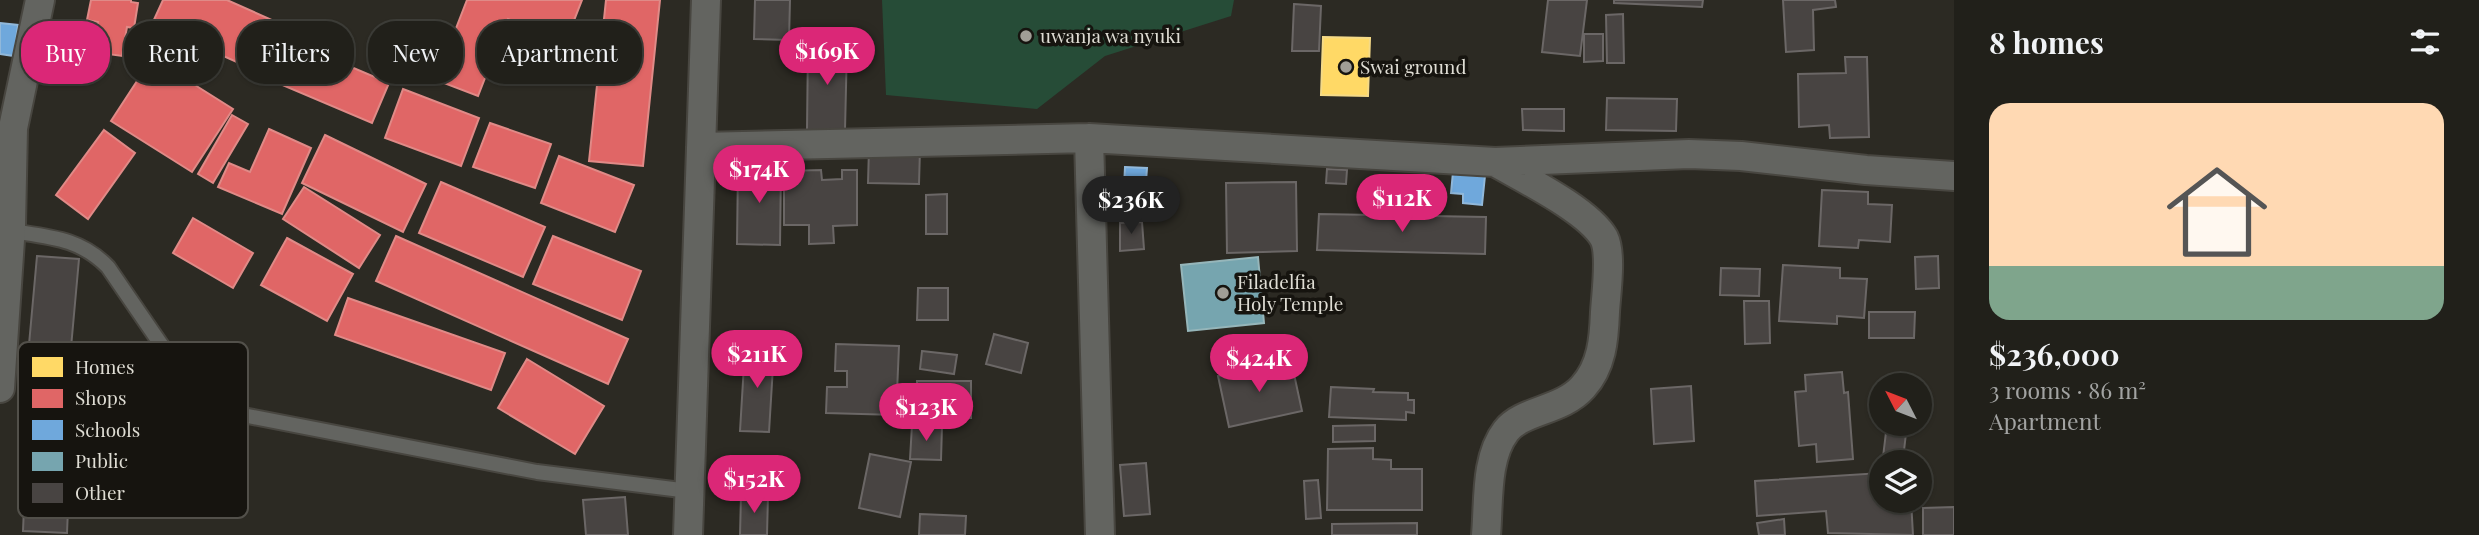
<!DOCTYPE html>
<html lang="en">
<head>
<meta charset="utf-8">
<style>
  body { margin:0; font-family:"Playfair Display",serif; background:#292823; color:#f1f3f6; height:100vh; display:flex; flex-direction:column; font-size:26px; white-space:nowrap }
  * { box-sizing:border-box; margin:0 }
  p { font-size:23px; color:#a2a3a2 }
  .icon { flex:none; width:38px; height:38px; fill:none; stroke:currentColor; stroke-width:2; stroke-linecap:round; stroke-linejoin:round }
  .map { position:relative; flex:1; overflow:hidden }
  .side { display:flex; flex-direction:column; background:#21201a; width:525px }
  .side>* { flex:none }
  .top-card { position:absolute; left:21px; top:21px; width:665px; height:63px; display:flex; gap:14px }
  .needle { width:46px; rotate:312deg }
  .fabs { position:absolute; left:1869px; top:373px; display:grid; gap:14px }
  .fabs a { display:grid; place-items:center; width:63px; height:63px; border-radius:50%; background:#21201a; box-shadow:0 2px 5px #0004,0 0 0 2px #3e3e39; font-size:35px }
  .price { position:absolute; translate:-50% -60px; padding:0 16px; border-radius:24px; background:#db2777; color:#fff; font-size:23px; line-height:46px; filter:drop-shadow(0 2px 4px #0008) }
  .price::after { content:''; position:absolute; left:50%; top:42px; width:21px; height:16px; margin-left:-10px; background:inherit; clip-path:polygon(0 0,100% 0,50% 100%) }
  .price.current { background:#222; color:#fff }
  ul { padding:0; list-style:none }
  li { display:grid; align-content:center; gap:14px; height:371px; padding:0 35px }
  li span { display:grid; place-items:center; height:217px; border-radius:21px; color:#555 }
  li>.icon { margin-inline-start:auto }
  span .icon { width:126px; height:126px; fill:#fffc; stroke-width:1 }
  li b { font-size:30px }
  h2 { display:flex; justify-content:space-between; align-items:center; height:84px; padding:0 35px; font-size:30px }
  .pill { padding:0 24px; border-radius:28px; background:#21201a; box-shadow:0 2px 5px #0004,0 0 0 2px #3e3e39; font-size:24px; line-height:63px }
  .pill.current { background:#db2777; color:#fff }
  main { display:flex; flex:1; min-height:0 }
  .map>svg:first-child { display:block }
</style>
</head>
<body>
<main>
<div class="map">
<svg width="1954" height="535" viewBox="0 0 1954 535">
  <rect width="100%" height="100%" fill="#2c2a23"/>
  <path fill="#264c37" d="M882 0H1234L1231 16 1105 56 1037 109 886 95Z"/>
  <path fill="#ffd966" stroke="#f5da87" stroke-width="2" d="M1323 37 1370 38 1368 96 1321 95Z"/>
  <path fill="#e06666" stroke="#e08a87" stroke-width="2" d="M91 0H131V2L138 3 134 28 127 27 122 56 93 52 98 22 87 20Z
    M163 0H227L292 29 270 77 152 24Z
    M467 0H582L566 41 508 19 478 96 436 80Z
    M606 0H660L643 166 589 161Z
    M297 44 389 83 372 123 280 84Z
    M152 58 233 109 192 172 111 121Z
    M403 89 479 118 461 166 385 138Z
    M232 115 248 124 213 183 198 174Z
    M490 123 551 144 535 188 473 167Z
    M269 129 311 148 282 214 218 187 229 163 250 172Z
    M104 130 135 153 88 219 56 195Z
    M325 135 426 184 403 232 302 183Z
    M559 156 634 185 615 232 541 203Z
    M441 182 545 227 523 277 419 233Z
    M304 187 380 235 359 268 283 219Z
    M193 218 253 253 233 288 173 253Z
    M396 236 628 339 608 384 376 281Z
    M553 236 641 271 622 320 533 284Z
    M287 238 353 274 327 321 261 285Z
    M348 298 505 353 491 390 335 335Z
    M527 359 604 406 575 454 498 408Z"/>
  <path fill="#6fa8dc" stroke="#91b8da" stroke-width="2" d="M0 23 18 25 14 56 0 54Z
    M1486 166 1482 205 1463 203V194L1451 193 1453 172Z
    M1125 167 1147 168 1144 208 1123 207Z"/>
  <path fill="#76a5af" stroke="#96b6ba" stroke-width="2" d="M1258 257 1264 323 1188 331 1181 265Z"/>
  <path fill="#484442" stroke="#6b6766" stroke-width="2" d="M755 0H790L789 40 754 39Z
    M1548 0H1587L1580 56 1542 52Z
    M1614 0H1703L1702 7 1614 3Z
    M1783 0H1835L1836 7 1813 10 1814 50 1786 52Z
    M1294 4 1321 6 1319 51H1292Z
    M1623 14 1624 63H1607L1606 15Z
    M1584 34H1603V61L1584 62Z
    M808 44 847 45 845 130H807Z
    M1845 57H1867L1869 137 1830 138 1829 125 1799 127 1798 74 1846 73Z
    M1607 98 1677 99 1676 131 1606 130Z
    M1522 109H1564V131L1523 130Z
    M869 148 920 149 919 184 868 183Z
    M738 166 781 167 780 245 737 244Z
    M1327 169 1347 170 1346 184 1326 183Z
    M821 170 822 180 842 179V170H857V225L833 226 834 243 809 244V225H784V171Z
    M1296 182 1297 251 1227 253 1226 183Z
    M1822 190 1868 192V204L1892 205 1890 242 1859 240 1858 248 1819 246Z
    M947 194V234H926V195Z
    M1319 214 1486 217 1485 254 1317 250Z
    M1142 222 1144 249 1120 251V223Z
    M37 256 79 259 65 414 23 411Z
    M1938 256 1939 288 1916 289 1915 257Z
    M1783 265 1840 268V278L1867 279 1864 318 1837 316V324L1779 321Z
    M1721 268 1760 269 1759 296 1720 295Z
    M918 288H948V320H917Z
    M1744 301H1769L1770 343 1745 344Z
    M1869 312H1915L1914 338H1869Z
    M994 334 1028 343 1021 373 986 364Z
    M836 344 899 346 896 415 826 413 827 387H847V371H835Z
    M745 348 774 350 769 432 740 431Z
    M922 351 957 355 954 374 920 369Z
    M1283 362 1285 375 1294 374 1302 411 1229 427 1218 376Z
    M1842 372 1844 393 1848 392 1853 459 1817 462 1816 444 1799 446 1795 392 1806 391 1805 375Z
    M917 381H971V418H918Z
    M1691 386 1694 441 1654 444 1651 389Z
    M1331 387 1374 389 1373 392 1408 393V400H1414V413L1406 412V420L1329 417Z
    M1887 424 1907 425 1903 459 1883 457Z
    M912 425 942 426 941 460 910 459Z
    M1375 425V441L1333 442V426Z
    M1373 448V459L1391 460V469H1422V510H1327L1328 449Z
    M870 454 911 462 900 517 859 508Z
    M1146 463 1150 514 1124 516 1120 465Z
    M1881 473V500H1911L1913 535 1828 533 1826 511 1757 516 1755 481Z
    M1318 480 1321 518 1306 519 1304 481Z
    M741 495H768L767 535H740Z
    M625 497 628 535H586L583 500Z
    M24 507 68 509 67 533 23 531Z
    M1954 507V535H1923V508Z
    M920 514 966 516 965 535H919Z
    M1784 519 1785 535H1759L1757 523Z
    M1417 523V535H1332V524Z"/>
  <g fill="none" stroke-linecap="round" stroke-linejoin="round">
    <defs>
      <path id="service" d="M11 231C49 237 80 238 108 267L186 381 223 408 243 415 537 472 689 491"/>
      <path id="minor" d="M1089 138 1100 535
        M701 147 1089 138 1495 162 1689 154 1741 156 1866 170 1954 176
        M0 388 11 225 13 128 40 0
        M688 535 706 0
        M1486 535C1489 503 1485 458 1506 431 1522 410 1562 411 1583 387 1602 366 1604 339 1605 312 1606 294 1612 254 1604 238 1588 210 1524 179 1495 162"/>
    </defs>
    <use href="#service" stroke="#484640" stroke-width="18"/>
    <use href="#minor" stroke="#484640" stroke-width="32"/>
    <use href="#service" stroke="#636460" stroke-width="14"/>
    <use href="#minor" stroke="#636460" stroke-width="28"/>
  </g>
  <g fill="#a09e96" stroke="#16140f" stroke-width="2.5">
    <circle cx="1026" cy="36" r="7"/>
    <circle cx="1346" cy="67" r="7"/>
    <circle cx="1223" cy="293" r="7"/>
  </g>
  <g text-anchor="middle" stroke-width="7" stroke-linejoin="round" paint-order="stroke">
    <g font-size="19" fill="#dfddd4" stroke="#16140f" text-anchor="start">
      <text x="1040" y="43">uwanja wa nyuki</text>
      <text x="1360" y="74">Swai ground</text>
      <text x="1237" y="289">Filadelfia<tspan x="1237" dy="22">Holy Temple</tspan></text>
    </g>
  </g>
  <rect x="18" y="342" width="230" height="176" rx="10" fill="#16140f" stroke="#52504a" stroke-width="2"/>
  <rect x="32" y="357" width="31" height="20" fill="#ffd966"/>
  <rect x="32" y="389" width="31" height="19" fill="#e06666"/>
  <rect x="32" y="420" width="31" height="20" fill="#6fa8dc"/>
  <rect x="32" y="452" width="31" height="19" fill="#76a5af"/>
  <rect x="32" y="483" width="31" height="20" fill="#484442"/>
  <g font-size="19" fill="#dfddd4">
    <text x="75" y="374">Homes</text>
    <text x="75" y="405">Shops</text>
    <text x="75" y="437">Schools</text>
    <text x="75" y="468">Public</text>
    <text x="75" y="500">Other</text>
  </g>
</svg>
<div class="fabs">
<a><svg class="needle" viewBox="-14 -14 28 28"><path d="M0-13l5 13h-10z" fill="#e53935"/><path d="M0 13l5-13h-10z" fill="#a2a3a2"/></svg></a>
<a><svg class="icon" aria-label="layers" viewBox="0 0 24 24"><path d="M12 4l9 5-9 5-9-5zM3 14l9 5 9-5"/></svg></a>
</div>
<b class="price" style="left:827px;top:87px">$169K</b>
<b class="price" style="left:759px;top:205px">$174K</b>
<b class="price" style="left:1402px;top:234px">$112K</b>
<b class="price current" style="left:1131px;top:236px">$236K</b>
<b class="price" style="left:757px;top:390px">$211K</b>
<b class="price" style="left:1259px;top:394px">$424K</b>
<b class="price" style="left:926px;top:443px">$123K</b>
<b class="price" style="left:754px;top:515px">$152K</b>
<div class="top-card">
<a class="pill current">Buy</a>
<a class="pill">Rent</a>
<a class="pill">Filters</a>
<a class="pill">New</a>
<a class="pill">Apartment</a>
</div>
</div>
<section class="side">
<h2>8 homes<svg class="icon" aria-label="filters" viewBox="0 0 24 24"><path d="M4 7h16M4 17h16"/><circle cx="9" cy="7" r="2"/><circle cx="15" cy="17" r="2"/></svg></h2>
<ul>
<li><span style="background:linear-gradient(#ffd9b3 75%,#7fa58c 0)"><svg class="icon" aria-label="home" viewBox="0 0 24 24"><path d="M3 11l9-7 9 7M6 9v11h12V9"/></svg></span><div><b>$236,000</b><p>3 rooms · 86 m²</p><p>Apartment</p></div></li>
</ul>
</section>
</main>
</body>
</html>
